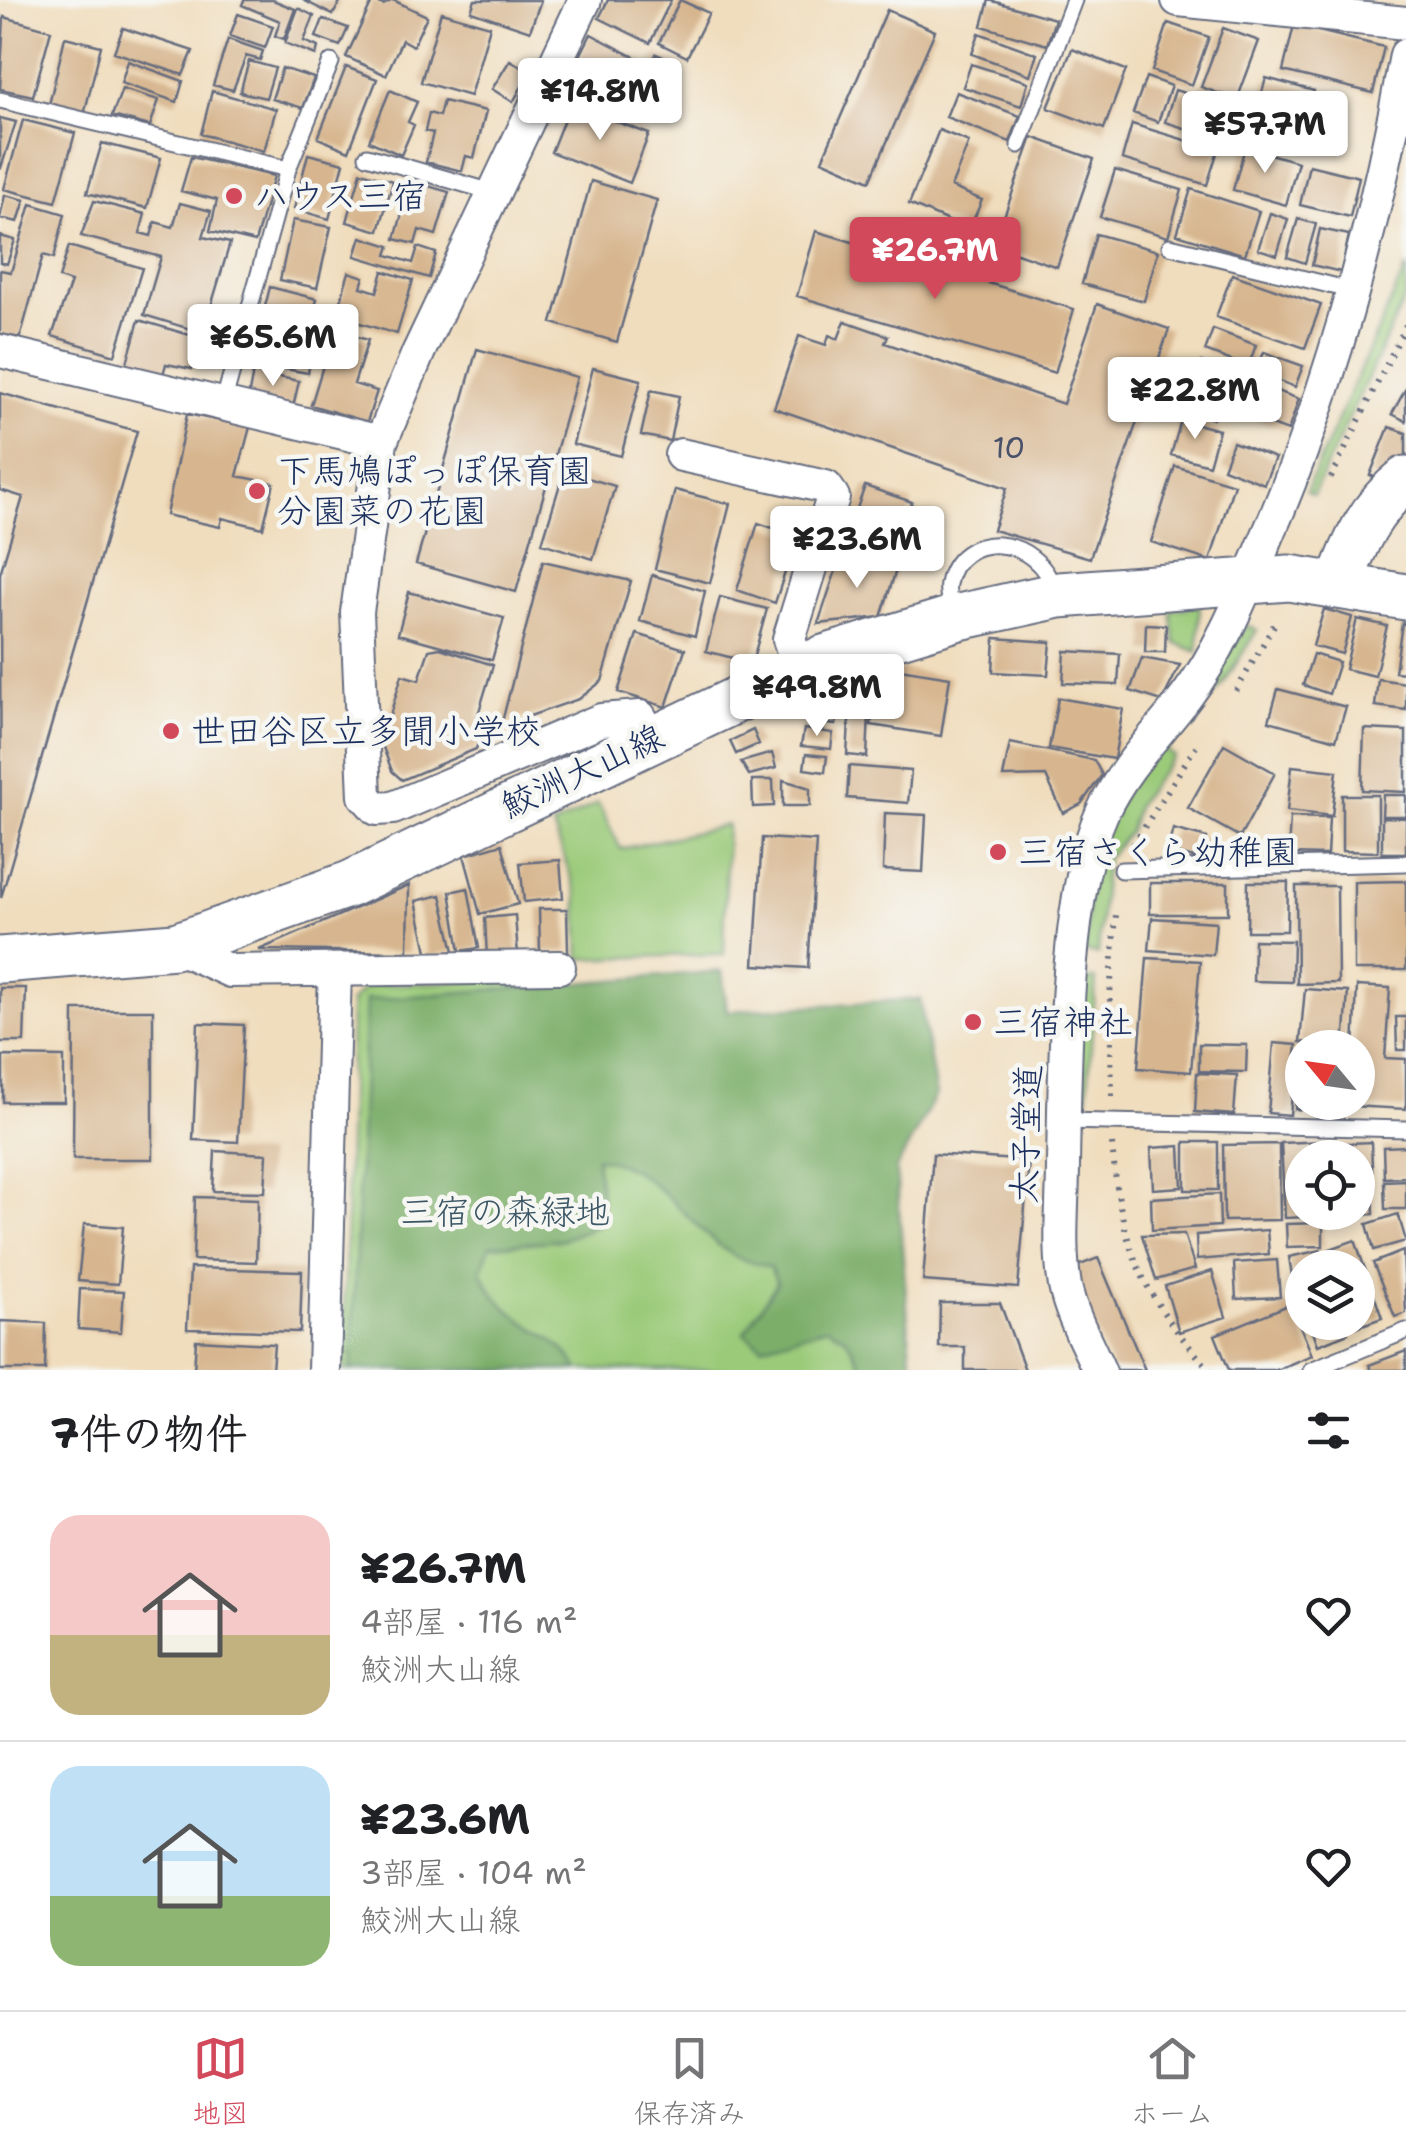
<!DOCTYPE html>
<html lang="ja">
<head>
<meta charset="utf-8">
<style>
  body { margin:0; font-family:"Shantell Sans","Klee One",sans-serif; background:#f2f2f2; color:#202124; height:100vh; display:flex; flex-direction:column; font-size:38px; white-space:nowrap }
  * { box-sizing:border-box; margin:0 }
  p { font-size:32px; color:#757577 }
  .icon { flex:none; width:55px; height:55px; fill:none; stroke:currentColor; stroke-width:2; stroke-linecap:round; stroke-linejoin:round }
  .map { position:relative; height:1370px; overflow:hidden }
  .side { display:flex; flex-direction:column; background:#fff; flex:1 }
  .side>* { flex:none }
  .needle { width:65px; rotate:299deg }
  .controls { position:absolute; left:1285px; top:1030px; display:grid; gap:20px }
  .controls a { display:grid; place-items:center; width:90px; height:90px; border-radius:50%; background:#fff; box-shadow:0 5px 15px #0003; font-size:50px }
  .price { position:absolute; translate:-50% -85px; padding:0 22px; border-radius:10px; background:#fff; color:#222; font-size:32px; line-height:65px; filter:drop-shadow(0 2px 5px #0008) }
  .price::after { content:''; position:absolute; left:50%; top:60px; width:30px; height:22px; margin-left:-15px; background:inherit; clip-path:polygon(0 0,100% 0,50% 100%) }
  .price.current { background:#d1495b; color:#fff }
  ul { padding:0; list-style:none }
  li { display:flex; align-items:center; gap:30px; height:250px; padding:0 50px }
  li+li { border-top:2px solid #e0e0e0 }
  li span { display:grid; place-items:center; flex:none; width:280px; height:200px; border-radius:30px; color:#555 }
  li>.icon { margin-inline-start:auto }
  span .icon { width:120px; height:120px; fill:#fffc; stroke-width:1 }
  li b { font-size:42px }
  h2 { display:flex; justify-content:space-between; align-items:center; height:120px; padding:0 50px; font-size:42px }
  .tab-bar { display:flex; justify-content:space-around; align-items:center; height:140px; border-top:2px solid #e0e0e0; background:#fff; font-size:28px; color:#757577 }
  .tab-bar a { display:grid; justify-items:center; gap:5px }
  .tab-bar .current { color:#d1495b }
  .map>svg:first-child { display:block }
</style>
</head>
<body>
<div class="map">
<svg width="1406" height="1370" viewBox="0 0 1406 1370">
  <rect width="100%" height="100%" fill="#f6f6f2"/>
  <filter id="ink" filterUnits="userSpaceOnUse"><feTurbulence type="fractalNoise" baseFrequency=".01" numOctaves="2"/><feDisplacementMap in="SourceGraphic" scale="20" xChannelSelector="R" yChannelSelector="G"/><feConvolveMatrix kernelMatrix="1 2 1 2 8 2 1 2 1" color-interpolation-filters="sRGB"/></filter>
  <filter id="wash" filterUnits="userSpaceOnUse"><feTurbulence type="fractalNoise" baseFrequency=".0048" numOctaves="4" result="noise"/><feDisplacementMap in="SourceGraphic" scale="40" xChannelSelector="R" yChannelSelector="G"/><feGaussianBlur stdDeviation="2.25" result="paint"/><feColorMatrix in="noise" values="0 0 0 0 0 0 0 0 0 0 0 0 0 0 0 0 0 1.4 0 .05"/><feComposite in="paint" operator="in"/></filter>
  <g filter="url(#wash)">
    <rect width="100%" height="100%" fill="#f0ddbd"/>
    <path fill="#9bca79" stroke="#5b7c6c" stroke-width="2.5" d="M1406 267V296L1313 495 1306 491Z
      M1200 605 1198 652 1175 643 1171 610Z
      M1247 625 1257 630 1224 683 1166 751 1174 756 1137 804 1129 831 1110 855 1106 852 1098 954 1084 952C1088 920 1087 882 1096 851 1122 769 1203 700 1247 625Z
      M598 803 621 849 727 825 724 954 580 959 577 894 553 826Z
      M536 979 587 1043 891 1370H343L351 1001 368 985Z
      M1096 979 1086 1115 1071 1113 1082 980Z"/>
    <path fill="#7cae69" stroke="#4c6e64" stroke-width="2.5" d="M722 971 727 1011 920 999 936 1095 896 1169 912 1370H864L847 1339 827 1327 762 1346 744 1333 777 1283 770 1267C758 1264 744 1262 733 1255 687 1227 654 1163 596 1158L604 1222 562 1240 490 1246 481 1271C509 1332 551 1323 579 1370H351L366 1000Z"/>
    <g id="blocks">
      <path fill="#d7b68f" d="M244 0H273L295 9 284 39 275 36 280 21 242 5Z
        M303 0H341L333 15Z
        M373 0 383 5 393 0 427 16 413 46 402 40 386 75 346 57Z
        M475 0H541L530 31 471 11Z
        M608 0H671L650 43 599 18Z
        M680 0 709 13 687 57 659 43Z
        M989 0 1055 19 1047 45 982 26Z
        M298 8 314 16 304 41 318 47 316 55 285 43Z
        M887 10 935 31 870 181 822 160Z
        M441 12 490 26 470 96 421 82Z
        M238 14 273 26 265 48 230 36Z
        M4 17 51 30 33 96 0 89Z
        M323 19 348 28 340 46 316 37Z
        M1168 23 1209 37 1192 85 1152 71Z
        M1294 25 1384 47 1373 93 1283 71Z
        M123 28 193 51 183 75 114 52Z
        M1223 28 1259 41 1237 100 1201 87Z
        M979 33 1037 54 1030 75 972 54Z
        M591 34 646 63 632 88 578 60Z
        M65 37 101 46 84 115 49 105Z
        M228 39 263 51 260 60 246 56 233 90 213 85Z
        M1072 49 1126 70 1104 129 1048 108Z
        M656 54 680 64 667 95 643 84Z
        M510 60 530 72 513 102 492 89Z
        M128 61 183 81 177 102 121 83Z
        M249 61 275 68 266 98 240 92Z
        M971 64 1028 82 1021 106 963 87Z
        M346 67 377 79 349 151 318 138Z
        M282 68 314 78 303 108 272 99Z
        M582 76 642 100 634 119 575 96Z
        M1146 77 1171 86 1158 122 1133 113Z
        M1266 78 1314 91 1300 143 1252 130Z
        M122 89 159 100 150 126 112 116Z
        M390 90 417 102 408 122 414 125 401 155 369 141Z
        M1175 90 1229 107 1219 139 1165 122Z
        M212 91 276 109 264 151 201 134Z
        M956 92 1020 116 1010 142 946 117Z
        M443 101 486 111 474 158 466 156 462 171 426 162 433 133 425 131 429 113 439 116Z
        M570 104 649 134 630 183 551 152Z
        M0 118 16 122 1 168 0 167Z
        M23 120 75 133 56 202 4 189Z
        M1132 124 1218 150 1207 185 1122 159Z
        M939 130 969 142 951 187 982 200 969 230 909 204Z
        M1032 137 1094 159 1057 267 994 245Z
        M102 143 161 158 147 208 87 193Z
        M1245 147 1298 162 1286 205 1233 190Z
        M308 154 344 163 329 219 294 209Z
        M191 157 274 176 255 242 210 231 217 200 181 191Z
        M1309 165 1359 177 1350 217 1300 205Z
        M1115 170 1182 190 1168 237 1100 217Z
        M361 172 393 181 379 231 347 222Z
        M411 181 449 192 436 235 419 230 415 244 395 239Z
        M591 181 657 200 617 342 552 323Z
        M1191 189 1259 211 1245 255 1177 234Z
        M5 195 25 200 18 222 0 218Z
        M94 201 145 214 140 233 151 236 155 222 173 227 180 203 211 211 203 237 230 243 203 333 144 315 161 257 81 236Z
        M31 204 65 214 54 258 43 255 20 338 0 334V270L11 272Z
        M1270 213 1288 219 1277 255 1258 249Z
        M1298 219 1316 224 1305 263 1287 257Z
        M293 220 331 227 317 288 280 280Z
        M1320 229 1349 235 1341 272 1312 265Z
        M816 231 1074 309 1055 373 797 296Z
        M1096 234 1158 251 1144 301 1082 284Z
        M0 236 15 240 7 264 0 262Z
        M361 237 390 246 387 255 413 263 418 247 436 253 429 278 355 256Z
        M69 246 142 268 115 355 52 336 71 282 59 278Z
        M383 271 413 280 397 334 336 316 349 272 364 277 361 287 377 292Z
        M1232 274 1321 305 1305 348 1216 317Z
        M270 287 317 299 307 339 260 326Z
        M1097 304 1169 329 1090 558 993 530 1007 488 774 408 799 336 826 345 829 335 838 339 845 321 888 336 885 343 1063 404Z
        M139 320 200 338 192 369 166 364 162 378 125 370Z
        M1213 329 1256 345 1248 367 1205 351Z
        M334 330 368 340 354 384 377 391 367 422 311 405Z
        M263 336 313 347 308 373 257 364Z
        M477 349 577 377 516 592 416 564Z
        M1264 352 1303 366 1295 387 1256 372Z
        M1201 362 1229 372 1213 419 1184 409Z
        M593 368 641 380 621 456 573 444Z
        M253 372 299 381 293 407 248 398Z
        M1258 384 1299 399 1288 431 1247 416Z
        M1406 388V421L1392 414Z
        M651 390 679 396 670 441 641 435Z
        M0 393 137 431 1 898 0 574 23 497 0 490Z
        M187 414 250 427 237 476 274 483 263 528 222 518 220 527 166 515Z
        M1181 420 1219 430 1209 465 1171 455Z
        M1389 427 1406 433V461L1385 481 1370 475Z
        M1233 442 1275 458 1264 484 1223 468Z
        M1175 466 1234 484 1210 561 1151 542Z
        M564 471 615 486 593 559 542 543Z
        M865 486 912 502 904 527 856 511Z
        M675 490 730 504 710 583 655 569Z
        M855 520 911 541 903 564 846 544Z
        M758 523 797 536 775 603 737 590Z
        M842 552 896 570 881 617 818 624Z
        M543 561 631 581 602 681 579 699 501 726Z
        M652 575 705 591 695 636 640 621Z
        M409 592 504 618 492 660 398 634Z
        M720 597 767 609 752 663 706 651Z
        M1324 609 1352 617 1342 654 1313 646Z
        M1357 619 1387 626 1375 676 1345 669Z
        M1402 623 1406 624V673L1395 672Z
        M1146 624 1166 625 1165 652H1145Z
        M637 634 685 649 666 707 618 692Z
        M995 638 1051 642 1048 675 993 672Z
        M440 648 493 665 477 718 486 720 476 749 402 780 392 771 373 721 390 715 402 675 419 680 429 650Z
        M1065 651 1120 654 1118 685 1063 683Z
        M1313 654 1339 662 1329 694 1303 685Z
        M1142 658 1180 665 1162 701 1130 691Z
        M881 666 950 677 941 736 871 725Z
        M1378 679 1406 683V710L1375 706Z
        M1278 689 1346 707 1336 740 1269 721Z
        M851 690 870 691 867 757 847 755Z
        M809 698 839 702 836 725 806 721Z
        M1058 698 1123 709 1114 759 1049 748Z
        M804 729 833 733 831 749 801 746Z
        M1364 729 1406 731V792L1362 790Z
        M753 730 759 744 736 754 730 741Z
        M1010 743 1094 760 1102 775 1081 804 1063 813 1046 776 1003 777Z
        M1224 744 1275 773 1240 837 1188 808Z
        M772 753 776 768 749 775 741 762Z
        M806 754 827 756 825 772 804 769Z
        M849 766 911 771 908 803 847 798Z
        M1292 766 1337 771 1332 816 1287 811Z
        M752 780H773L774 806 753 807Z
        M783 780 810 788V806H783Z
        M1342 795H1378V852L1342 851Z
        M1383 795H1406V816H1382Z
        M885 813 926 815 923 872 883 870Z
        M1290 817 1329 818 1327 855 1288 854Z
        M1382 817 1406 818V853H1382Z
        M1173 829 1207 838 1202 860 1167 851Z
        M762 838 816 841 808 968 754 965Z
        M502 844 518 904 480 914 464 855Z
        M560 860 563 898 524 902 520 863Z
        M1406 881V970H1354V882Z
        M1248 882H1288L1287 931H1247Z
        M1150 883H1228V914H1150Z
        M409 885 408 952 259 950Z
        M1296 886H1337L1338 983 1297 984Z
        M468 888 479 948 460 951 450 892Z
        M441 895 454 951 428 956 416 901Z
        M539 909H567L568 951 540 952Z
        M515 915 518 955 487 958 485 918Z
        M1152 918 1216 922 1213 955 1149 950Z
        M1254 940 1293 941 1292 982 1253 981Z
        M1147 958 1200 961 1191 1072 1138 1068Z
        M1357 986 1390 988 1385 1058 1406 1059V1109L1350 1106 1358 1102V1048H1354Z
        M0 988H26L24 1042H0Z
        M1305 989 1348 992 1344 1046 1300 1042Z
        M74 1010H153V1159H73Z
        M1396 1017H1406V1050H1397Z
        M198 1023 244 1025 238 1142 193 1140Z
        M1274 1043 1297 1045 1290 1115 1268 1113Z
        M1199 1044 1247 1045 1246 1072 1199 1071Z
        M3 1056 64 1057V1102H3Z
        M1300 1069 1302 1102H1340L1339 1113 1295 1109Z
        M1197 1073 1237 1075 1234 1115 1195 1112Z
        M1326 1141V1158H1302V1212H1329V1216L1285 1218 1281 1143Z
        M1185 1142H1218V1190H1185Z
        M1371 1142 1374 1214 1358 1215V1158H1330L1329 1144Z
        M1279 1144 1280 1220 1224 1221 1223 1145Z
        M1180 1146 1182 1187 1153 1189 1151 1148Z
        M1406 1146V1177L1384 1178 1383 1147Z
        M215 1151 267 1154 265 1192 213 1191Z
        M933 1154 1029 1161 1018 1288 923 1281Z
        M1406 1180V1209H1385L1384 1181Z
        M1219 1194 1220 1226 1152 1230 1151 1198Z
        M195 1197 258 1199 256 1262 193 1260Z
        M1398 1214 1406 1241 1374 1250 1367 1224Z
        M1323 1223V1246L1287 1247 1286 1224Z
        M84 1224 123 1227 118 1284 78 1281Z
        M1267 1230 1269 1254 1197 1260 1196 1235Z
        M1184 1234 1195 1269 1156 1280 1142 1235Z
        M1355 1240 1382 1318 1357 1327 1358 1268H1337L1330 1249Z
        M1321 1250 1325 1268H1302V1293L1295 1295 1289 1257Z
        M1403 1251 1406 1313 1395 1317 1373 1263Z
        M1098 1258 1145 1370H1112L1070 1269Z
        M1277 1260 1280 1297 1236 1299 1234 1263Z
        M190 1268 302 1271 300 1332 187 1329Z
        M1212 1271 1226 1317 1179 1332 1165 1286Z
        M80 1289 124 1291 121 1332 78 1329Z
        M940 1303H1000L1025 1370H965V1347H939Z
        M1291 1304 1312 1355 1276 1370H1229L1215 1335Z
        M0 1321 46 1323 45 1370H0Z
        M1310 1322H1343L1348 1333 1318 1345Z
        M196 1340 274 1344 272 1370H194Z
        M1406 1351V1370H1371L1369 1365Z"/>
    </g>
  </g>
  <g filter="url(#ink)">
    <use href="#blocks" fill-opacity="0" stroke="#666c7f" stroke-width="2.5"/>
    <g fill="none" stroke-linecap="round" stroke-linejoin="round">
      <defs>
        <path id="service" d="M0 100 288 169 223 404
          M1019 145 1074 0
          M367 156 492 192
          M288 169 331 62
          M1170 246 1350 290
          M952 615C951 606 946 592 948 584 958 529 1038 532 1055 593
          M1121 870 1406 863
          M1064 1121 1406 1129
          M1311 1370 1406 1331"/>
        <path id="minor" d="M585 0 419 351 381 442 357 612 365 796 377 809 393 808 601 720 640 717 652 738
          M1178 0 1406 23
          M0 351 381 442
          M681 455 826 487 833 497 789 639 799 670
          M175 946 230 971 559 967
          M324 1370 335 971
          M1099 1370C1087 1343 1071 1315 1065 1286 1058 1247 1063 1204 1063 1165 1065 1070 1064 896 1102 813 1123 768 1156 736 1186 697 1223 648 1247 584 1271 528 1334 379 1377 215 1406 55"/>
        <path id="secondary" d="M1339 586C1354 543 1370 508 1406 479
          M0 960 175 946 350 884 824 658 959 617 1059 595 1289 578 1406 597"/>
      </defs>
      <use href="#service" stroke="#666c7f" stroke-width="19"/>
      <use href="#minor" stroke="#666c7f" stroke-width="36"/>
      <use href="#secondary" stroke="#666c7f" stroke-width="49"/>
      <path stroke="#666c7f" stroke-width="6" stroke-dasharray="2.5 8" stroke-linecap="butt" d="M1331 478 1406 325
        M1236 691 1277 620
        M1133 845 1196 746
        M1112 1096 1110 996 1116 914
        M1112 1144C1121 1247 1140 1293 1210 1370"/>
      <use href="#service" stroke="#fff" stroke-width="15"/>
      <use href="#minor" stroke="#fff" stroke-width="32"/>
      <use href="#secondary" stroke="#fff" stroke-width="45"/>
    </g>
  </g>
  <g fill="#d1495b" stroke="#f6f6f2" stroke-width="4">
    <circle cx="234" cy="196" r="10"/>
    <circle cx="257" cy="491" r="10"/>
    <circle cx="171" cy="731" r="10"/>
    <circle cx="998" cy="852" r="10"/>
    <circle cx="973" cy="1022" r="10"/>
  </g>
  <g text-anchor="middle" stroke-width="9" stroke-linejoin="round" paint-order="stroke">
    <g font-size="30" fill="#4a516a">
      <text x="1009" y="458">10</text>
    </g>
    <g font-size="35" fill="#1b2f5e" stroke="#f6f6f2" text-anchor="start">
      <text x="254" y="208">ハウス三宿</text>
      <text x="277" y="483">下馬鳩ぽっぽ保育園<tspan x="277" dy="40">分園菜の花園</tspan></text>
      <text x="191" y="743">世田谷区立多聞小学校</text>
      <text x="1018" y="864">三宿さくら幼稚園</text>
      <text x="993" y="1034">三宿神社</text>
    </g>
    <g font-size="35" fill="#1b2f5e" stroke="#f6f6f2">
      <text transform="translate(582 771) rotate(-25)" y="12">鮫洲大山線</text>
      <text transform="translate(1026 1134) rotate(-88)" y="12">太子堂道</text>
    </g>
    <g font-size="35" fill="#3b5665" stroke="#f6f6f2">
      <text x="505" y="1224">三宿の森緑地</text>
    </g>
  </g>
</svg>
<div class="controls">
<a><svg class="needle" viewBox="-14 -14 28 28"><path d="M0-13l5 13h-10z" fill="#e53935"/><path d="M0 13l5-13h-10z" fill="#757577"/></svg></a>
<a><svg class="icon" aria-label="locate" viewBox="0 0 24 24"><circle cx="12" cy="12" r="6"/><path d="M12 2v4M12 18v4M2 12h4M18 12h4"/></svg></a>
<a><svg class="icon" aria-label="layers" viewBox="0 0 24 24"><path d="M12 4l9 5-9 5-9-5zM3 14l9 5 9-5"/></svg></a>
</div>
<b class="price" style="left:600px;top:143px">¥14.8M</b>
<b class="price" style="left:1265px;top:176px">¥57.7M</b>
<b class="price current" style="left:935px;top:302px">¥26.7M</b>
<b class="price" style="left:273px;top:389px">¥65.6M</b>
<b class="price" style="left:1195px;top:442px">¥22.8M</b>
<b class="price" style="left:857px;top:591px">¥23.6M</b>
<b class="price" style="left:817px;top:739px">¥49.8M</b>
</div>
<section class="side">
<h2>7件の物件<svg class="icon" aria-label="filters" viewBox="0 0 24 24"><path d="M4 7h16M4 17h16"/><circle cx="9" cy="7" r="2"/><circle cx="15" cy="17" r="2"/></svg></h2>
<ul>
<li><span style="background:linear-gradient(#f6c9c9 60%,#c2b280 0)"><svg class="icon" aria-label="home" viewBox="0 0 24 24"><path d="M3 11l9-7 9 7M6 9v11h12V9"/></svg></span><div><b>¥26.7M</b><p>4部屋 · 116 m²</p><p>鮫洲大山線</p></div><svg class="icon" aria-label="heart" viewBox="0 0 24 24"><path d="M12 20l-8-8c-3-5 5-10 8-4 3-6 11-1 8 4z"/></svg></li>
<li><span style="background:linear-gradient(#bfe0f5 65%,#8fb573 0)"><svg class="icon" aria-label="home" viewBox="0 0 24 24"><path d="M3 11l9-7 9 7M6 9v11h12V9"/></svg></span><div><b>¥23.6M</b><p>3部屋 · 104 m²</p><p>鮫洲大山線</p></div><svg class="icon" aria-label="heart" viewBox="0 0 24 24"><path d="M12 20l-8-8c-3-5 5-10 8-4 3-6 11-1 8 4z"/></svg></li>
</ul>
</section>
<nav class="tab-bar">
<a class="current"><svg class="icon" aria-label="map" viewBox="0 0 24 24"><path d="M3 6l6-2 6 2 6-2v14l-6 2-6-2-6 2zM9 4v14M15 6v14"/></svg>地図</a>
<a><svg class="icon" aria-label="saved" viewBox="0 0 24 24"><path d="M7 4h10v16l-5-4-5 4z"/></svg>保存済み</a>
<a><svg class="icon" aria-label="home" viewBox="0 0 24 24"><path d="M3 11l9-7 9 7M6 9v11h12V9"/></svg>ホーム</a>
</nav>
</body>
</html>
